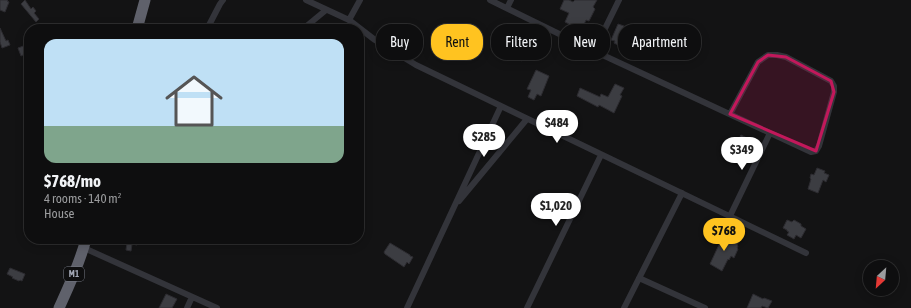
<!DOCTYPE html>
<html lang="en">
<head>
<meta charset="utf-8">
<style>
  body { margin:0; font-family:"Asap Condensed",sans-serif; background:#171718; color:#f1f3f6; height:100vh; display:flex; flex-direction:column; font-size:15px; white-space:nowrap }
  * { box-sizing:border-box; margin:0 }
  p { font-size:13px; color:#9b9c9e }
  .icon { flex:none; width:22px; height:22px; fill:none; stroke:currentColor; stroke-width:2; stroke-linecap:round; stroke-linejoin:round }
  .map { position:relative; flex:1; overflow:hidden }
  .drawer { position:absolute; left:24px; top:24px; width:340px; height:220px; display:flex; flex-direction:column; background:#0e0e0f; border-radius:16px; box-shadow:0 2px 10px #0003,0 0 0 1px #2e2e2f }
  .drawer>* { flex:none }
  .banner { position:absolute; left:376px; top:24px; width:380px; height:36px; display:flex; gap:8px }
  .needle { width:26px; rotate:206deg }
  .fabs { position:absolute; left:863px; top:260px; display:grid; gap:8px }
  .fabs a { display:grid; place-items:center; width:36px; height:36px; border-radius:50%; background:#0e0e0f; box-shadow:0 2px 10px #0003,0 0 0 1px #2e2e2f; font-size:20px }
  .price { position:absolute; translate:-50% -34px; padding:0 9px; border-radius:14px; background:#fff; color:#222; font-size:13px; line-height:26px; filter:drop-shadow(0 1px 2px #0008) }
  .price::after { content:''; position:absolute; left:50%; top:24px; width:12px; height:9px; margin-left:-6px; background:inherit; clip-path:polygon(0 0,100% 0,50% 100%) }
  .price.current { background:#ffc320; color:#111 }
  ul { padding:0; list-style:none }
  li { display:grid; align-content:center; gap:8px; height:212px; padding:0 20px }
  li+li { border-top:1px solid #2e2e2f }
  li span { display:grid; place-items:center; height:124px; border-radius:12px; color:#555 }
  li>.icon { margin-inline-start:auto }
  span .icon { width:72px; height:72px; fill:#fffc; stroke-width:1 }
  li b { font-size:17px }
  .chip { padding:0 14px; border-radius:16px; background:#0e0e0f; box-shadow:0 2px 10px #0003,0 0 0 1px #2e2e2f; font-size:14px; line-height:36px }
  .chip.current { background:#ffc320; color:#111 }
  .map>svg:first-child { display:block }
</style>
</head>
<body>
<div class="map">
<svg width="911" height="308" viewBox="0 0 911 308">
  <rect width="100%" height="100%" fill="#131314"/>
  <path fill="#3c3d42" stroke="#2d2c31" d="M0 0H8L7 1 9 2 5 12 0 10Z
    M25 0 31 9 33 7 36 11 34 13 39 19 36 22 21 4Z
    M564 0H569L573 2 575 0H597L593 7 595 9 589 21 586 20 582 29 585 30 582 35 581 34 579 38 573 34 575 30 567 27 569 24 565 22 569 13 560 9Z
    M618 24 624 26 621 34 633 40 631 44 624 41 622 47 614 43 615 41 611 40Z
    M0 28 6 41 8 40 10 45 2 48 0 42Z
    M529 34 537 38 531 52H530L529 55 526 53 522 61 516 57 519 52 520 53Z
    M26 45H27L29 47V52L21 56 18 48Z
    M536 70 549 76 541 96 537 94 534 100 528 97 531 90 527 89Z
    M615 84 624 88 620 95 622 96 614 113 599 105 598 107 577 96 580 88 600 97 601 94 608 97Z
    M741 135 749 139 748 143 750 144 740 162 738 160 737 161 729 157 734 147 733 146 735 141 737 142Z
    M817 168 825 171 824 173 829 175 826 182 823 180 818 193 808 189 811 179 810 178 811 174 814 175Z
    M787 220 792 222 794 220 801 224V226L806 229 801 238 796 235 794 239 787 235 789 232 787 231V230L783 228Z
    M724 234 732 238 731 240 738 243 737 245 738 246 737 248 738 249 734 258 731 256 729 260 728 259 722 271 710 264Z
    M120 239H139L137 245 132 244 131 251 126 250 127 243 119 241Z
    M390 243 410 255V256L413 257 409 264 407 262 404 267 385 254 384 252Z
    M10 268 25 274 22 281 20 280 19 281 12 278 13 277 7 274Z
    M166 294 177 299 172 308H159Z
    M753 294 763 299 764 298 772 301 768 308 762 306 761 308H747Z"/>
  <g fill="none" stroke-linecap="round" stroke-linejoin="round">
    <path stroke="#33343a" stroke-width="6" d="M306 0 349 20 375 40 416 65 501 106
      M490 0 594 51 811 152 816 151 819 146 834 92V86L831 81 786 57 777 55H768L758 62 730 114
      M507 8 511 0
      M349 20 360 0
      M207 29 220 4 223 0
      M303 29 326 10
      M594 51 619 0
      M459 201 527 119
      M730 216 770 133
      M84 248 217 308
      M639 278 705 308
      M187 308 192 297
      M407 308 501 106 806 253
      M527 308 601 155
      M624 308 682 193"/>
    <path stroke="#5f616b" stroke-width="11" d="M137 29 145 0
      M59 308C69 286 80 263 86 239"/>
  </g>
  <path fill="#c2185b" fill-opacity="0.2" stroke="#c2185b" stroke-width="3" stroke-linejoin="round" d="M768 55 786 57 831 81 834 92 816 151 730 114 758 62Z"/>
  <g text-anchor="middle" stroke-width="4" stroke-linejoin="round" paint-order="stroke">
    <rect fill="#0e0e0f" stroke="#767a84" stroke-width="1" x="64" y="267" width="20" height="14" rx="3"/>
    <g font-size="9" font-weight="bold" fill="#a3a8b6">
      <text x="74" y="277">M1</text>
    </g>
  </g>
</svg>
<div class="fabs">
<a><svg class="needle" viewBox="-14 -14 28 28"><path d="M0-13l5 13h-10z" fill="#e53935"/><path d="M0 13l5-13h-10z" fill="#9b9c9e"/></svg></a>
</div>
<b class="price" style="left:557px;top:144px">$484</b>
<b class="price" style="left:484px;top:158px">$285</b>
<b class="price" style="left:742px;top:171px">$349</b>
<b class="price" style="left:556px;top:227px">$1,020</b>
<b class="price current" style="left:724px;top:252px">$768</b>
<div class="banner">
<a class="chip">Buy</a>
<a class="chip current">Rent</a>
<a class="chip">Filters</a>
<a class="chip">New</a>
<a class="chip">Apartment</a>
</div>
<section class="drawer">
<ul>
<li><span style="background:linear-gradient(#bfe0f5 70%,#7fa58c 0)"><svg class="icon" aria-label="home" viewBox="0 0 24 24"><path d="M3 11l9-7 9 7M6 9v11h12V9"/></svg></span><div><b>$768/mo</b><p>4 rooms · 140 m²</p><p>House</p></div></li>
</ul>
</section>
</div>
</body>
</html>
